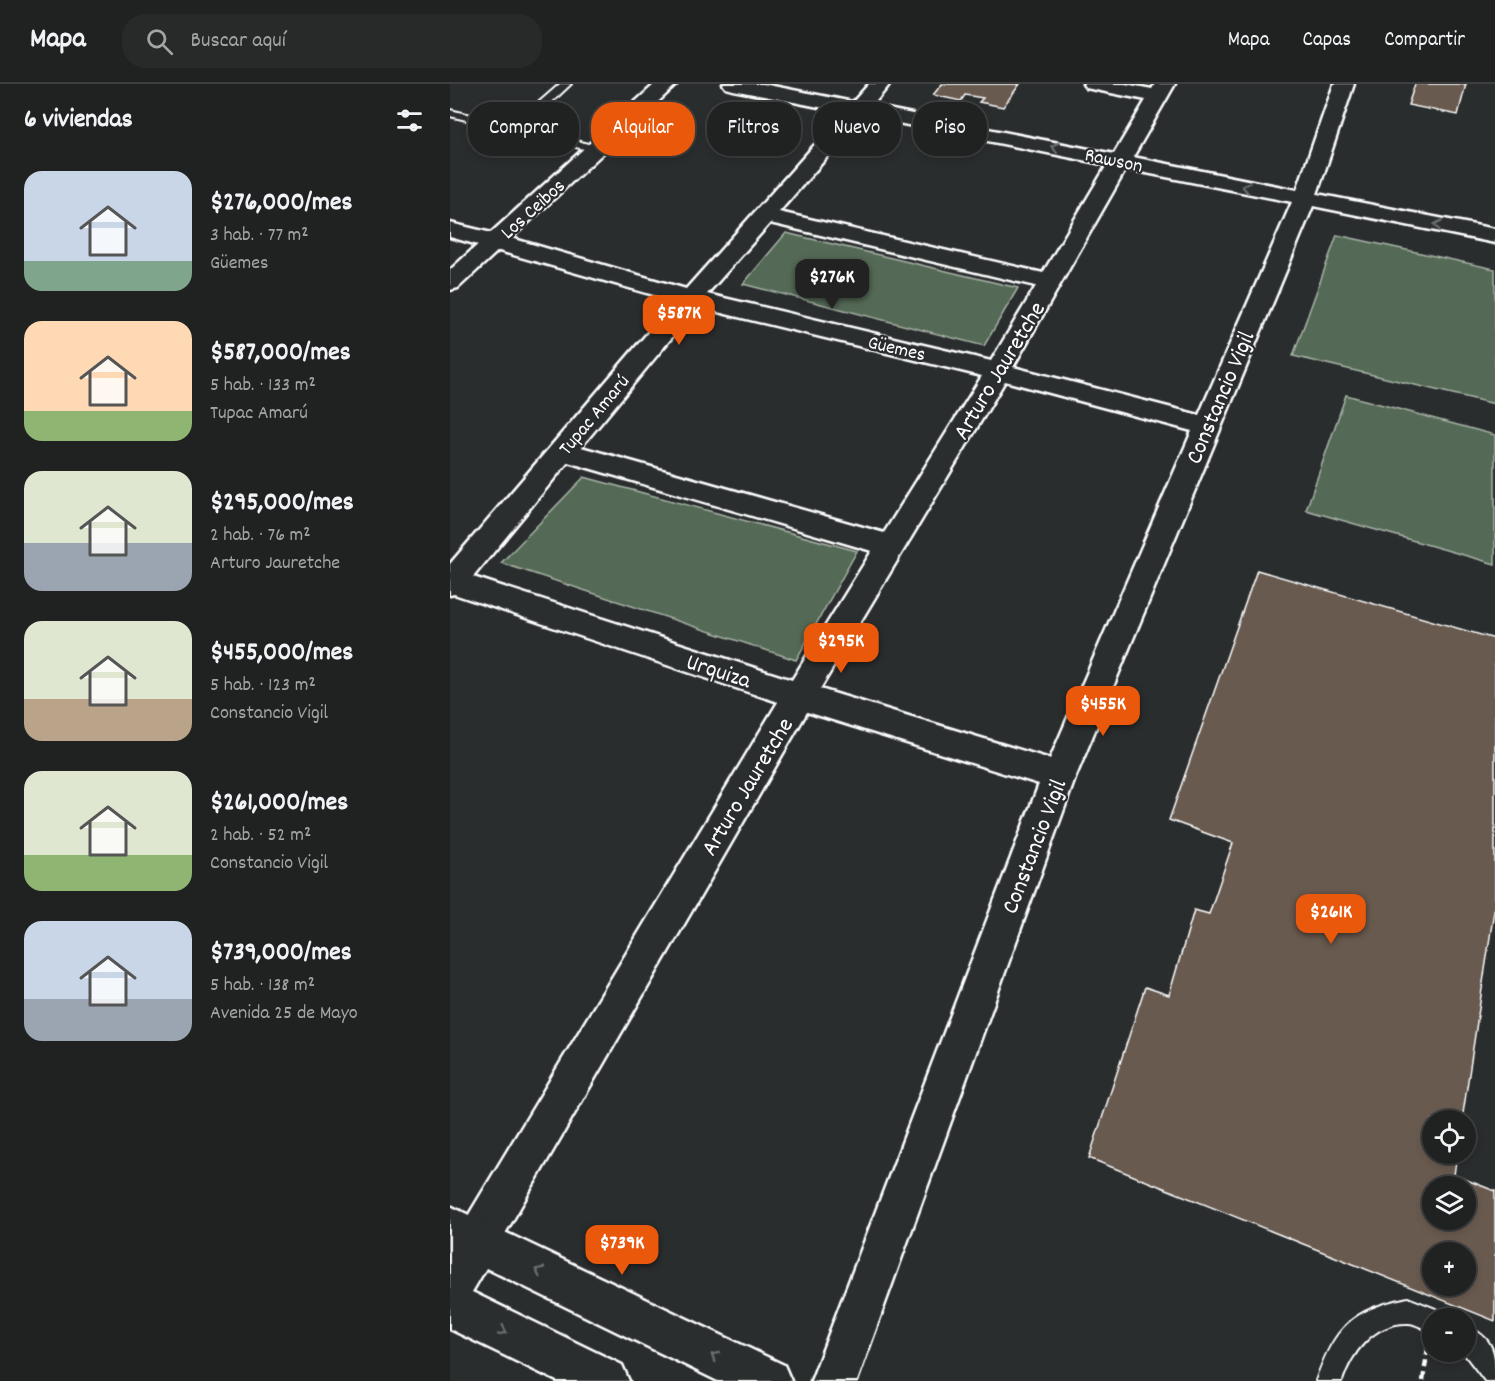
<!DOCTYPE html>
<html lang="es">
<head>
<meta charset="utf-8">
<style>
  body { margin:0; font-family:Dekko,sans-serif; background:#282a2a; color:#f1f3f6; height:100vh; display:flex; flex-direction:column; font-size:22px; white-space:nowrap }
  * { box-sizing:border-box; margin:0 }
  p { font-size:20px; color:#a2a4a5 }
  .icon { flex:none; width:33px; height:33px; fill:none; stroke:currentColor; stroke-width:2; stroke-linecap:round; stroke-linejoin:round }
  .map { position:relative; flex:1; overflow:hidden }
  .panel { display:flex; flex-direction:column; background:#202222; width:450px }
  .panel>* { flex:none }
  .top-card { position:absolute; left:18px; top:18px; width:570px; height:54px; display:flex; gap:12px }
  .tools { position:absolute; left:972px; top:1026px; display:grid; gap:12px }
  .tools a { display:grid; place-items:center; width:54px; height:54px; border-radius:50%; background:#202222; box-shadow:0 3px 9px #0003,0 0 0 2px #3d3f40; font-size:30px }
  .price { position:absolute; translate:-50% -51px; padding:0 14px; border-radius:12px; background:#ea580c; color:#fff; font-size:20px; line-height:39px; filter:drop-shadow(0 2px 3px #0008) }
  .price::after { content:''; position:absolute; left:50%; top:36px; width:18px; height:14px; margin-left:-9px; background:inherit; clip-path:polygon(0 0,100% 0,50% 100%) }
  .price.on { background:#222; color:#fff }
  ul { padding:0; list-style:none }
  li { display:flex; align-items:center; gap:18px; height:150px; padding:0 24px }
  li span { display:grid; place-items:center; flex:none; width:168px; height:120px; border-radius:18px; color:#555 }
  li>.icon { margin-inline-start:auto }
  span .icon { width:72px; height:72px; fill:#fffc; stroke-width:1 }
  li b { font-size:26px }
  h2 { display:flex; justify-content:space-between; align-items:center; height:72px; padding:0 24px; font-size:26px }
  .tag { padding:0 21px; border-radius:24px; background:#202222; box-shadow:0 3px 9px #0003,0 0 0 2px #3d3f40; font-size:21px; line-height:54px }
  .tag.on { background:#ea580c; color:#fff }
  header { display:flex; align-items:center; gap:36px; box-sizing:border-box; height:84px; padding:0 30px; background:#202222; border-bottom:2px solid #3d3f40 }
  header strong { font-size:28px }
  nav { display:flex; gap:33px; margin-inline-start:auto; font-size:21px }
  .search { width:420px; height:54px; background:#282a2a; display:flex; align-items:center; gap:15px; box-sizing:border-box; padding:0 21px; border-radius:24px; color:#a2a4a5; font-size:22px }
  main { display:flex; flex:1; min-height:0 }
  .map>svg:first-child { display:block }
</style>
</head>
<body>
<header>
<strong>Mapa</strong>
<div class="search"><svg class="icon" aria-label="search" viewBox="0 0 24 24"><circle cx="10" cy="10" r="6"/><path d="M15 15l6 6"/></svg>Buscar aquí</div>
<nav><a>Mapa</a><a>Capas</a><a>Compartir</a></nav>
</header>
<main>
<section class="panel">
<h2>6 viviendas<svg class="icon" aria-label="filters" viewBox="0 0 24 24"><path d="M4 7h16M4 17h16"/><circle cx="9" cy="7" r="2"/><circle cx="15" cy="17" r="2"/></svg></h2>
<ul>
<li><span style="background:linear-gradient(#c9d6e8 75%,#7fa58c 0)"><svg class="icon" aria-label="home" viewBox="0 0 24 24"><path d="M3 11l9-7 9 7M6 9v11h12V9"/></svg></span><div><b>$276,000/mes</b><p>3 hab. · 77 m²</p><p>Güemes</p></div></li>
<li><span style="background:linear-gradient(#ffd9b3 75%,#8fb573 0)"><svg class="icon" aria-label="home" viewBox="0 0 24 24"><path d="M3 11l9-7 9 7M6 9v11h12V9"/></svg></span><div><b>$587,000/mes</b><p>5 hab. · 133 m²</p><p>Tupac Amarú</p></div></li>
<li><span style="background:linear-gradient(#dfe7d0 60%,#9aa5b1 0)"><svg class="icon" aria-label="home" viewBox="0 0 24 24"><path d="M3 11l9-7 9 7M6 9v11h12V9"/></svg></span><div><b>$295,000/mes</b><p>2 hab. · 76 m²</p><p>Arturo Jauretche</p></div></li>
<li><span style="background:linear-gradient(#dfe7d0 65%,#b9a48a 0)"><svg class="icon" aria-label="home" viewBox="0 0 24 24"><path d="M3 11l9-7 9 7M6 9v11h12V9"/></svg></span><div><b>$455,000/mes</b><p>5 hab. · 123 m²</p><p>Constancio Vigil</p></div></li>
<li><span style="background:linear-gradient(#dfe7d0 70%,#8fb573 0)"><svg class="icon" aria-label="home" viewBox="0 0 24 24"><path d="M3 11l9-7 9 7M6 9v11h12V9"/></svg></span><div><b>$261,000/mes</b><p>2 hab. · 52 m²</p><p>Constancio Vigil</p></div></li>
<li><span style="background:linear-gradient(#c9d6e8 65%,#9aa5b1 0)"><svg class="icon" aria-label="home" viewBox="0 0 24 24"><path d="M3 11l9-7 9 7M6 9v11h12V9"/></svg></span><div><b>$739,000/mes</b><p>5 hab. · 138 m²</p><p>Avenida 25 de Mayo</p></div></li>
</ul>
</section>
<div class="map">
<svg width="1045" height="1297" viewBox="0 0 1045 1297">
  <rect width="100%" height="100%" fill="#2a2d2e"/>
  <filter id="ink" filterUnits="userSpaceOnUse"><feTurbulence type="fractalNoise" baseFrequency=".0167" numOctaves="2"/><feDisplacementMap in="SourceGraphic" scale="12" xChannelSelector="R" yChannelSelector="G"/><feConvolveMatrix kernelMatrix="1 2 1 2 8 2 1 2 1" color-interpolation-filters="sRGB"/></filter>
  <g filter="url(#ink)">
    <path fill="#556b56" stroke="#aab5aa" stroke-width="1.5" d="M336 149 568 204 534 262 293 200Z
      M887 151 1045 185V320L843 272Z
      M896 311 1045 351V480L856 426Z
      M134 393 407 467 346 576 51 479Z"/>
    <path fill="#695a50" stroke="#fff" stroke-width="1.5" fill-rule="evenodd" d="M492 0H570L553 23 529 18 533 14 515 11 511 17 483 11Z
      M965 0H1016L1008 31 958 21Z
      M807 486 1045 555V820L1012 1036H982V1070H1007L1004 1091 1045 1107V1237L639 1074 695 903 719 911 744 826 759 830 783 759 719 736ZM982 1102H1016V1136H982ZM982 1168H1016V1202H982Z"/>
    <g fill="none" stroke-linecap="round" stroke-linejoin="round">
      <defs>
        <path id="service" d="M110 0H121L74 44 150 63V67L146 68 0 32V26L63 41Z
          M958 1214 991 1227 994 1234H982V1248C975 1246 965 1238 957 1239 923 1239 901 1269 892 1297H866C885 1243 902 1226 958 1214Z
          M1016 1242C1045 1254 1045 1270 1045 1297H1035L1013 1268H1016Z"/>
        <path id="minor" d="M273 0H313L403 18 419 0H440L422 22 664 70 696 16 636 4 633 0H675L702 5 705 0H725L683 73 847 106 884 0H904L867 110 1045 145V159L863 122 626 692 407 1297H361L589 700 357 628 42 1172 27 1179 12 1172 5 1157 12 1142 328 618 4 510 0 511V480L225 217 0 153V139L54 152 236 205 394 28 283 6 276 4ZM413 32 657 81 593 189 329 128ZM676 85 842 118 749 331 563 283ZM320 139 586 202 541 277 257 210ZM247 223 532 292 434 449 131 363ZM555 297 742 347 600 675 370 605ZM118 378 422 467 342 596 23 493Z"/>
        <path id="tertiary" d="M205 0H227L8 204 0 206V186Z"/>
        <path id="secondary" d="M0 1122 334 1281 341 1297H268L36 1184 22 1208 172 1281 179 1297H107L0 1245Z"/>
      </defs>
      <use href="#service" stroke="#fff" stroke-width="4"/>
      <use href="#minor" stroke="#fff" stroke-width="5"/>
      <use href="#tertiary" stroke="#fff" stroke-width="5"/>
      <use href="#secondary" stroke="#fff" stroke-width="5"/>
      <path stroke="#fff" stroke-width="4.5" stroke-dasharray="8 5" stroke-linecap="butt" d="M973 1297 978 1263"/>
      <use href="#service" fill="#2a2d2e" fill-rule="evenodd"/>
      <use href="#minor" fill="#2a2d2e" fill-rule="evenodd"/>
      <use href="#tertiary" fill="#2a2d2e" fill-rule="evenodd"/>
      <use href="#secondary" fill="#2a2d2e" fill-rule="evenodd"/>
    </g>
    <defs><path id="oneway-chevron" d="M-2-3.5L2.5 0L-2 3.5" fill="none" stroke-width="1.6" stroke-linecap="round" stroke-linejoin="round" transform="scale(1.5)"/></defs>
    <g stroke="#6a6c6d">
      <use href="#oneway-chevron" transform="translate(605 63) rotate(-169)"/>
      <use href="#oneway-chevron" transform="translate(796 103) rotate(-168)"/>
      <use href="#oneway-chevron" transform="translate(988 141) rotate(-169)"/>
      <use href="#oneway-chevron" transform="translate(89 1187) rotate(-154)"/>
      <use href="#oneway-chevron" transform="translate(53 1247) rotate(26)"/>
      <use href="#oneway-chevron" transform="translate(265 1272) rotate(-154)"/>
    </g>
  </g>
  <g text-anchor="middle" stroke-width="4.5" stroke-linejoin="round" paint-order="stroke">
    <g font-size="20" fill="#fff" stroke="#2a2d2e">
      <text transform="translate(664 75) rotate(12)" y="7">Rawson</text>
      <text transform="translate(82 124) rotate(-42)" y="7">Los Ceibos</text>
      <text transform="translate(447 263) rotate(13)" y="7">Güemes</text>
      <text transform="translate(143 330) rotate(-50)" y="7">Tupac Amarú</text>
    </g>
    <g font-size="24" fill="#fff" stroke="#2a2d2e">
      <text transform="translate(548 286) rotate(-59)" y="8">Arturo Jauretche</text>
      <text transform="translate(769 313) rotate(-67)" y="8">Constancio Vigil</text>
      <text transform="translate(269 586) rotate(18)" y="8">Urquiza</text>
      <text transform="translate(296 702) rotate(-59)" y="8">Arturo Jauretche</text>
      <text transform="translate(583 762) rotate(-69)" y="8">Constancio Vigil</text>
    </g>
  </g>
</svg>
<div class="tools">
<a><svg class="icon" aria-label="locate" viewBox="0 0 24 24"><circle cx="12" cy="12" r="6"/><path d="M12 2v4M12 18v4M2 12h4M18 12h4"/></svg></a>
<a><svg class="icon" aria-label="layers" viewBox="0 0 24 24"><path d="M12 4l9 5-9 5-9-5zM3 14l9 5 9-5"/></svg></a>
<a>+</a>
<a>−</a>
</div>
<b class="price on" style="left:382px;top:226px">$276K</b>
<b class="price" style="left:229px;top:262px">$587K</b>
<b class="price" style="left:391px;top:590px">$295K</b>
<b class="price" style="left:653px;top:653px">$455K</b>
<b class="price" style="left:881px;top:861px">$261K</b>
<b class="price" style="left:172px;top:1192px">$739K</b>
<div class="top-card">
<a class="tag">Comprar</a>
<a class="tag on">Alquilar</a>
<a class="tag">Filtros</a>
<a class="tag">Nuevo</a>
<a class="tag">Piso</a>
</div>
</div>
</main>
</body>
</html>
